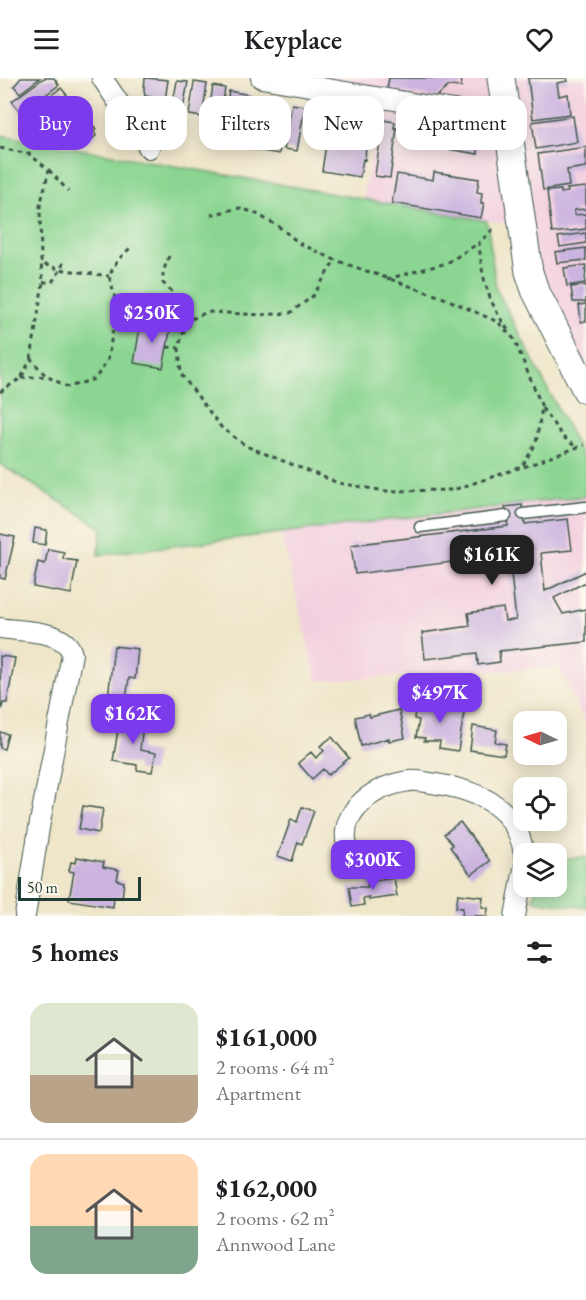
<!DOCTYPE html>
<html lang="en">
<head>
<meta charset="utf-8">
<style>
  body { margin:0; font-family:"EB Garamond",serif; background:#f2f2f2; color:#202124; height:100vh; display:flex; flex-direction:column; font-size:22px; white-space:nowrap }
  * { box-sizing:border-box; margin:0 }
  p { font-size:20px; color:#757577 }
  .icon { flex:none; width:33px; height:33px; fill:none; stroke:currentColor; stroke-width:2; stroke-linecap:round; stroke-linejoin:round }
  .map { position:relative; height:838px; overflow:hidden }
  .drawer { display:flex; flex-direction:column; background:#fff; flex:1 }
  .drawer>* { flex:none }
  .banner { position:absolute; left:18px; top:18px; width:550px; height:54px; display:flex; gap:12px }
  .needle { width:39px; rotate:275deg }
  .buttons { position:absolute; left:513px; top:633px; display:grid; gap:12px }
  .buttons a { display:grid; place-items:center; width:54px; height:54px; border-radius:12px; background:#fff; box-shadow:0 3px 15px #0003; font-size:30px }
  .scale { position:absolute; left:18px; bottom:15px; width:123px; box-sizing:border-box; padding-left:6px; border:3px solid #1f3d34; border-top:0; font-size:16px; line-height:21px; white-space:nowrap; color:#1f3d34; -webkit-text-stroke:4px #fbf7ec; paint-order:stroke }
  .price { position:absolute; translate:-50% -51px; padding:0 14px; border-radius:12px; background:#7c3aed; color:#fff; font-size:20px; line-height:39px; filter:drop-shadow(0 2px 3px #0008) }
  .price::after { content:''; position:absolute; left:50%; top:36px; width:18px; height:14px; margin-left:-9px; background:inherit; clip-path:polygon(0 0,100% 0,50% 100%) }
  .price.selected { background:#222; color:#fff }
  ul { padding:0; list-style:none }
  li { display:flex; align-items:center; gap:18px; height:150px; padding:0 30px }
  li+li { border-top:2px solid #e0e0e0 }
  li span { display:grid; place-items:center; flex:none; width:168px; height:120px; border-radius:18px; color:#555 }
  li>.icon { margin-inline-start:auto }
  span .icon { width:72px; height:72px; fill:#fffc; stroke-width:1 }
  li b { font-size:26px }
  h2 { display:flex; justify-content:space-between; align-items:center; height:72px; padding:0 30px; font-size:26px }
  .chip { padding:0 21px; border-radius:18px; background:#fff; box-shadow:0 3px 15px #0003; font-size:21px; line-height:54px }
  .chip.selected { background:#7c3aed; color:#fff }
  header { display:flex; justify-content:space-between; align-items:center; height:78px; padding:0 30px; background:#fff; font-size:27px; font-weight:600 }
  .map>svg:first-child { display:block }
</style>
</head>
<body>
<header><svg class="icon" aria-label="menu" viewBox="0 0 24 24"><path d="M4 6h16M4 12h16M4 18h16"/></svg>Keyplace<svg class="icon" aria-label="heart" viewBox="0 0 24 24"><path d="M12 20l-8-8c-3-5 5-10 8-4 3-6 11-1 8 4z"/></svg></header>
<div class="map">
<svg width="586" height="838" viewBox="0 0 586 838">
  <rect width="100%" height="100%" fill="#fbf7ec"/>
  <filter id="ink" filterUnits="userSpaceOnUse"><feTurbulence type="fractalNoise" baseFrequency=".0167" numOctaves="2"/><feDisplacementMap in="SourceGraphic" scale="12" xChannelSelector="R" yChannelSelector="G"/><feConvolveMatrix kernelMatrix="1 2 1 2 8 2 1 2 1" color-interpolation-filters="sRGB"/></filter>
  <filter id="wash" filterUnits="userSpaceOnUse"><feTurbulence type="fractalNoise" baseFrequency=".008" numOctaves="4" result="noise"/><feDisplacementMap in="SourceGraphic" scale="24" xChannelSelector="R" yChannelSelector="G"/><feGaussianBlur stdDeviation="1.35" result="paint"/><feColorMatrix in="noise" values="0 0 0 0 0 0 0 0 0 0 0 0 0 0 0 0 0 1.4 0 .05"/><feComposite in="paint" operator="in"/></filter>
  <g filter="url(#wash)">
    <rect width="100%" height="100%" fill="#efe6c9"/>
    <path fill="#f3cfdf" d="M279 0H586V312L521 148 363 121 381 21Z
      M586 417V646L558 589 317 603 281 455 309 445Z"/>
    <path fill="#8ad591" stroke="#548962" stroke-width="1.5" d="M0 57 487 143 496 210 586 386V418L98 477 102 450 0 386Z
      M586 779V830L533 822 536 809 556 808 557 781Z"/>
    <g id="blocks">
      <path fill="#cbb4df" d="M21 0H40L20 15 14 8Z
        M44 0H54L59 7 21 35 12 23Z
        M145 0 168 2 163 36 150 32 151 19 145 18 144 11Z
        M389 0H462L461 9 449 8 436 19 387 11Z
        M528 0H567L568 3 557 5 559 18 568 16 570 36 533 41Z
        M177 3 188 4 181 42 170 41Z
        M194 4 207 6 202 39 189 37Z
        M213 8 225 10 221 36 209 34Z
        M61 10 70 21 44 41 35 29Z
        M229 13 250 17 246 40 225 37Z
        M292 26 305 28 297 73 284 71Z
        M256 31 268 33 267 39 272 40 274 34 285 35 279 76 250 71Z
        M78 33 81 36 84 34 96 51 94 53 96 58 84 67 78 58 70 64 64 55 71 50 65 42Z
        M57 34 64 43 48 55 41 46Z
        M573 38 577 64 536 71 532 44Z
        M383 42 395 44 394 50H397L390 100 375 98Z
        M329 47 339 48 338 50 367 53 365 82 363 81 360 99 322 93Z
        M430 47 475 55 478 76 417 66 420 49 429 51Z
        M586 69V89L567 92 569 108 543 112 538 76Z
        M434 94 479 101 477 114 482 115 481 125H484L481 140 392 125 397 96 433 102Z
        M586 109V131L574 132 575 137 586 136V151L552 155 547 113 561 112V115L568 114 567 111Z
        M586 155V165L560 169 558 159Z
        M586 170V182L557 185 555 174Z
        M586 187 585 205 567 208 564 190Z
        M586 207V224H573L571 209Z
        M586 226V243L581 244 579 227Z
        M141 243 171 248 163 290 134 285Z
        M522 427 525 446 568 441 572 472 541 475 545 513 586 493V504L554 520 563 536 586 531V564L499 573 500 584 478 587 477 575 425 581 422 555 470 548 468 535 503 530 505 543 516 542 509 477 355 496 351 467 508 448 505 429Z
        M35 450 47 452 45 467 33 465Z
        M0 456 15 459 5 501 0 500Z
        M48 471 64 474 63 481 77 483 71 516 33 509 38 484 45 486Z
        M114 568 138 571 135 601 129 600 126 622 108 620Z
        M0 578 15 580 7 625H3L1 633Z
        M416 624 449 630 450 625 465 628 458 673 439 670 440 663H424L425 660 416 659 419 642 414 641Z
        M399 632 405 660 389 663V660L361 668 355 639 369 636 370 639Z
        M126 635 144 638 140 672 156 675 152 694 137 692V687L113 683 119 646 124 647Z
        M473 648 497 652 495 664 506 666 504 677 470 672Z
        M0 654 8 656 4 671 0 670Z
        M332 659 349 680 328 697 323 691 312 701 298 685 311 674 316 680 324 673 320 668Z
        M83 728 103 731 99 755 79 751Z
        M302 729 314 733 302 766 298 764 292 783 278 778 291 741 297 744Z
        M460 744 490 783 471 797 450 769 453 767 444 756Z
        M77 779 104 784 103 789 119 792 117 802 124 804 122 820 114 819 113 829 69 822 74 794 69 793 71 784 76 785Z
        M394 800 397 818 369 822V819L363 820 364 827 352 829 349 809H368L367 804Z
        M458 816 483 819 482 829 488 830 487 838H462L463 830 456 829Z"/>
    </g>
  </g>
  <g filter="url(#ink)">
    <use href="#blocks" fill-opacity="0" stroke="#3e564a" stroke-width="1.5"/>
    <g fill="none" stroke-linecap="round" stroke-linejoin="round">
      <defs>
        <path id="lane" d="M523 436 586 429
          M420 449 506 438"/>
        <path id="street" d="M102 0 149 70
          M261 0 478 36 505 33
          M0 550C22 554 66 551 72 576L40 744 25 838
          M347 768C338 731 378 706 410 703 418 702 429 705 437 706 479 713 517 729 524 776
          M515 838 524 791"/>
        <path id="secondary" d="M501 0 529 194 535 212 586 312"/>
      </defs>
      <use href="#lane" stroke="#3e564a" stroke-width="13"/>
      <use href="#street" stroke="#3e564a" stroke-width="22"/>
      <use href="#secondary" stroke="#3e564a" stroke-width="29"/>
      <path stroke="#3e564a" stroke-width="3" stroke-dasharray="4.5 4.5" stroke-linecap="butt" d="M0 70 29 76 49 92 40 128 41 185 58 191 109 198
        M49 92 68 113
        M211 137 239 130 253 134 278 148 299 165 335 182 444 220 498 244 514 261 542 329 536 365 522 389 453 412 386 413 338 405 246 368 221 349 181 296 179 270 182 257 192 241 207 234 260 237 290 235 313 218 335 182
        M493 151 479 165C482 200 487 222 508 252
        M169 178 163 194V205L184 225 192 241
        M387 201 447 185 479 165
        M43 204H52L61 191 64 182
        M167 269 179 270
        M31 281 43 204 41 185
        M21 300 46 298
        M0 314 21 300 31 281 46 298 68 309 95 301 108 281 117 227 109 198 117 183 130 170
        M542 330 563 359 576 369
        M524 389 584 367"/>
      <use href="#lane" stroke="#fff" stroke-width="10"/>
      <use href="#street" stroke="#fff" stroke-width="20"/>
      <use href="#secondary" stroke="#fff" stroke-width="27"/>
    </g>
  </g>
</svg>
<div class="buttons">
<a><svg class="needle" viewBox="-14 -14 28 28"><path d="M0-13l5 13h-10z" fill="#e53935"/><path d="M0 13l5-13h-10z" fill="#757577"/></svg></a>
<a><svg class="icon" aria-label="locate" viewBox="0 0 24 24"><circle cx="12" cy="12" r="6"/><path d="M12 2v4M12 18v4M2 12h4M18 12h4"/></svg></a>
<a><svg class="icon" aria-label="layers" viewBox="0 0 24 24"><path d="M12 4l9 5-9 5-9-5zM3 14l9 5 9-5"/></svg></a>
</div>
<div class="scale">50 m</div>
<b class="price" style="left:152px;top:266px">$250K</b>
<b class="price selected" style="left:492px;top:508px">$161K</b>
<b class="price" style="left:440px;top:646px">$497K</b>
<b class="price" style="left:133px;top:667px">$162K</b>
<b class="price" style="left:373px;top:813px">$300K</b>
<div class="banner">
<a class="chip selected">Buy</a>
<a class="chip">Rent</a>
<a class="chip">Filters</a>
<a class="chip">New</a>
<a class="chip">Apartment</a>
</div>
</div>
<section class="drawer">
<h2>5 homes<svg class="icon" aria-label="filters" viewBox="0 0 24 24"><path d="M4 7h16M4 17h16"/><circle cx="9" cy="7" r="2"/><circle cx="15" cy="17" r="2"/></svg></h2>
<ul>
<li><span style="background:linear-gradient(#dfe7d0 60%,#b9a48a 0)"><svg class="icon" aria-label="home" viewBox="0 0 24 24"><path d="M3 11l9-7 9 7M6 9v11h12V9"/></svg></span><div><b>$161,000</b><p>2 rooms · 64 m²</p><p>Apartment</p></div></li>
<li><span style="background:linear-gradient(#ffd9b3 60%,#7fa58c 0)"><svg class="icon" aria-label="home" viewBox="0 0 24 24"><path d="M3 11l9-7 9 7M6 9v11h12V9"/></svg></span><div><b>$162,000</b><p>2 rooms · 62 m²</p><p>Annwood Lane</p></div></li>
</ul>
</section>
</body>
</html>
